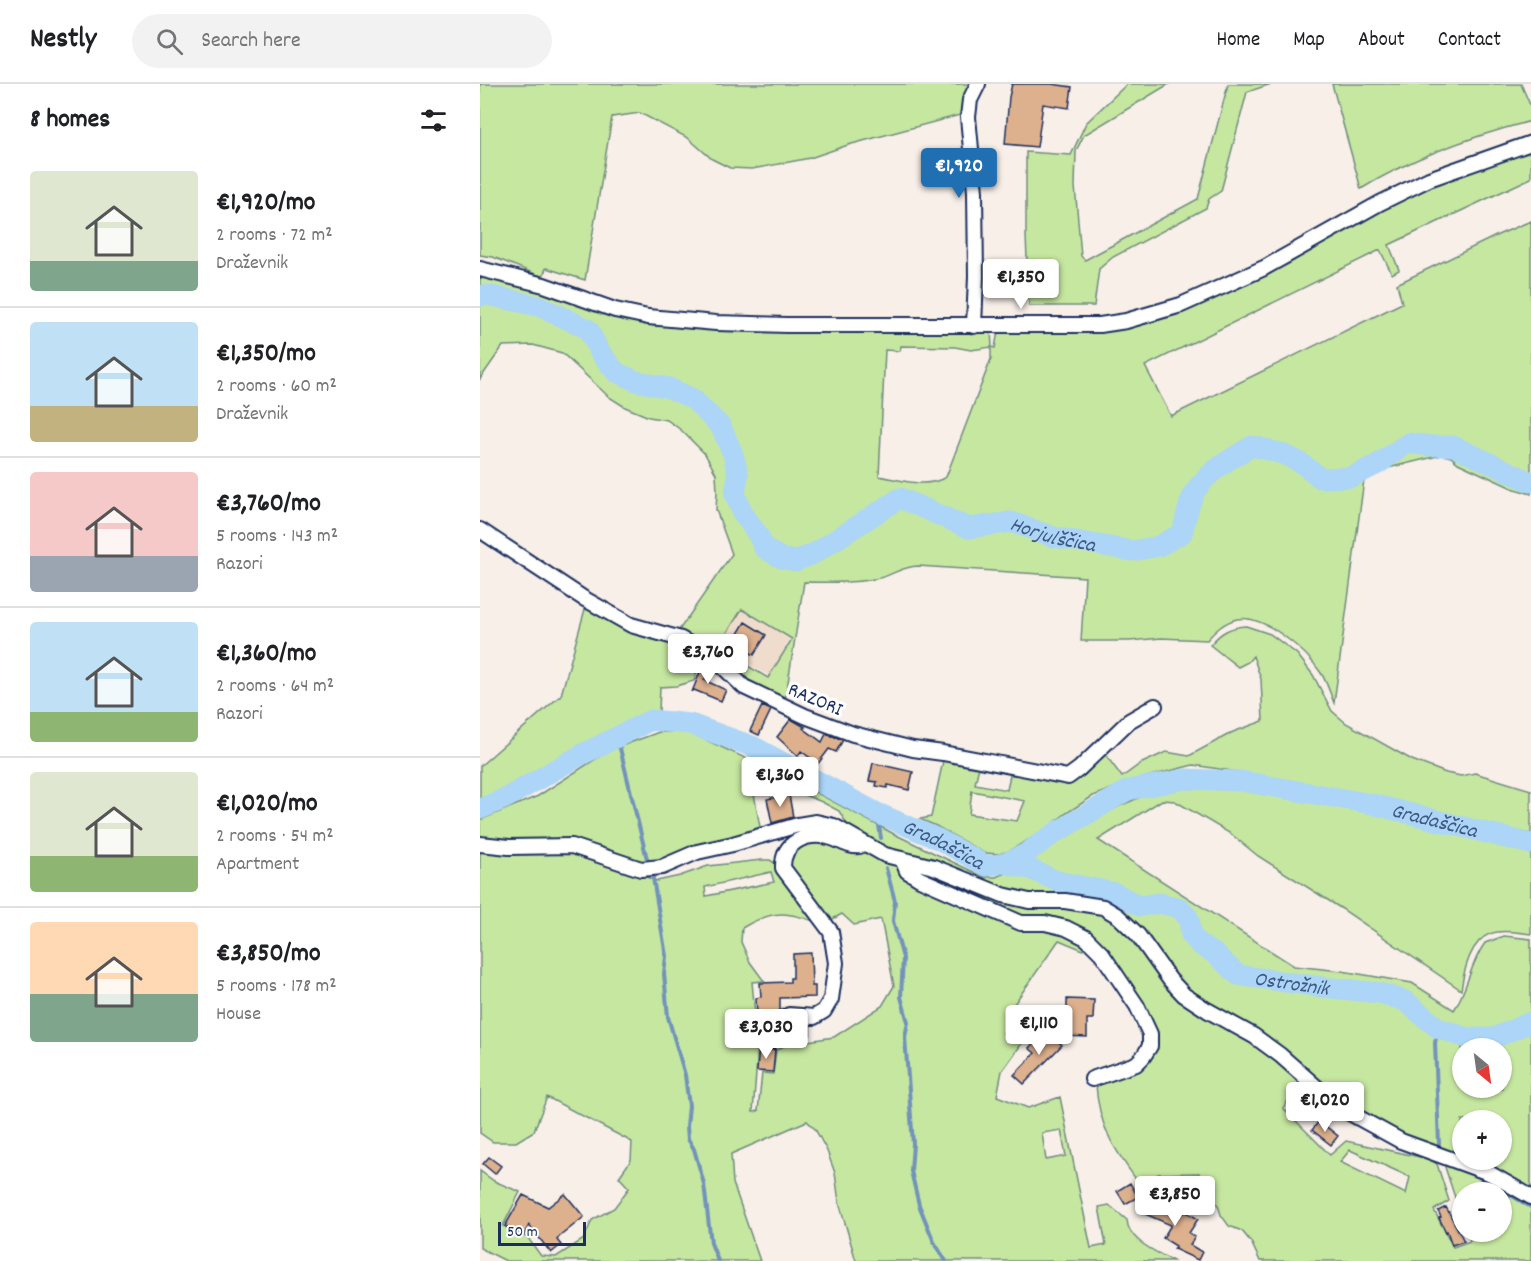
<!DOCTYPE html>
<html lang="en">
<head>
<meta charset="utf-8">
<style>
  body { margin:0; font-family:Dekko,sans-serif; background:#f2f2f2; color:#202124; height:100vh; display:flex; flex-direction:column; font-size:22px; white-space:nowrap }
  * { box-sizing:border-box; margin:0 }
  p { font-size:20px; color:#757577 }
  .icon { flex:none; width:33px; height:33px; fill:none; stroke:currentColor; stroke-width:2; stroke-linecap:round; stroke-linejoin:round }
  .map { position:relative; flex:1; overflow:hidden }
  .drawer { display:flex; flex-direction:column; background:#fff; width:480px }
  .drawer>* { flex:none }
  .needle { width:39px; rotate:151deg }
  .tools { position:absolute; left:972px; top:954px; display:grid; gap:12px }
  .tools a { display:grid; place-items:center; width:60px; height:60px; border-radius:50%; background:#fff; box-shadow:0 2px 4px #0004; font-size:30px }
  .scale { position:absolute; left:18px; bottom:15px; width:88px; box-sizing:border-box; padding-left:6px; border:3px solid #1b2f5e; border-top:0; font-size:16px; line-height:21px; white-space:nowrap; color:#1b2f5e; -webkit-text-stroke:4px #fff; paint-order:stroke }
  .price { position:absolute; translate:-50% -51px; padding:0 14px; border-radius:6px; background:#fff; color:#222; font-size:20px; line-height:39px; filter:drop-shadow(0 2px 3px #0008) }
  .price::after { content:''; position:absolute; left:50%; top:36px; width:18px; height:14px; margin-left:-9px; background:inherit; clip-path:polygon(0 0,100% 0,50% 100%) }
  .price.selected { background:#1f6fb2; color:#fff }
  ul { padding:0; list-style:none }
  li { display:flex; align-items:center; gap:18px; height:150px; padding:0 30px }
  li+li { border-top:2px solid #e0e0e0 }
  li span { display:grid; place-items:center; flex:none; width:168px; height:120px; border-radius:6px; color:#555 }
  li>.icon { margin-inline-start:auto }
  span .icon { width:72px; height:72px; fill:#fffc; stroke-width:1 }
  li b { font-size:26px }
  h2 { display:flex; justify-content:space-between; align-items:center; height:72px; padding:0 30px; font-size:26px }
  header { display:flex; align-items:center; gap:36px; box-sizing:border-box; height:84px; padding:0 30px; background:#fff; border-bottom:2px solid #e0e0e0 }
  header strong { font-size:28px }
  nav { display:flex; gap:33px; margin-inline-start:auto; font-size:21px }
  .search { width:420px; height:54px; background:#f2f2f2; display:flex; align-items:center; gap:15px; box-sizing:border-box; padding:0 21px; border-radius:33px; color:#757577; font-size:22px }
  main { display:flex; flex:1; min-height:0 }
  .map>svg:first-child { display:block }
</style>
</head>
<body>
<header>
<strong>Nestly</strong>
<div class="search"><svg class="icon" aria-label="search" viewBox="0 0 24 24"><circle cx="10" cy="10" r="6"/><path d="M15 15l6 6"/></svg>Search here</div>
<nav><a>Home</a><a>Map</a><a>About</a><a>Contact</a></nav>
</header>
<main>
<section class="drawer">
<h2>8 homes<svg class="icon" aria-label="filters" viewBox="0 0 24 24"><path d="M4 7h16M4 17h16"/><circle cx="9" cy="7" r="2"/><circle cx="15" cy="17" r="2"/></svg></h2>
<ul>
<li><span style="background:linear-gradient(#dfe7d0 75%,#7fa58c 0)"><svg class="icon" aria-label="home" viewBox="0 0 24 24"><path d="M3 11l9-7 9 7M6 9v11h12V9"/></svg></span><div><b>€1,920/mo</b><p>2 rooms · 72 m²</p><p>Draževnik</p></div></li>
<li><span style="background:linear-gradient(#bfe0f5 70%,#c2b280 0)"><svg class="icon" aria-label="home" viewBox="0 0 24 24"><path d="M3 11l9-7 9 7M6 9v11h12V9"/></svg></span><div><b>€1,350/mo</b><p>2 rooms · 60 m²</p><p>Draževnik</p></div></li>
<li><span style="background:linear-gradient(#f6c9c9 70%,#9aa5b1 0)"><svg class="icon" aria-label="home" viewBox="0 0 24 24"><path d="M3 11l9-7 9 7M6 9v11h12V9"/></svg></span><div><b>€3,760/mo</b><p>5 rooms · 143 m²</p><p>Razori</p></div></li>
<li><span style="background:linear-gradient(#bfe0f5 75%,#8fb573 0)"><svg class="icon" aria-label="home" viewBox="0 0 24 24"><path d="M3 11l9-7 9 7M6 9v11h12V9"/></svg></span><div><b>€1,360/mo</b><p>2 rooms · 64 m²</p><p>Razori</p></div></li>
<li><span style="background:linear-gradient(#dfe7d0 70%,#8fb573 0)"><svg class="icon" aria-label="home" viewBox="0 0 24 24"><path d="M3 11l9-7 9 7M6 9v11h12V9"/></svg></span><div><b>€1,020/mo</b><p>2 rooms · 54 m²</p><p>Apartment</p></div></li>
<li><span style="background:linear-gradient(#ffd9b3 60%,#7fa58c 0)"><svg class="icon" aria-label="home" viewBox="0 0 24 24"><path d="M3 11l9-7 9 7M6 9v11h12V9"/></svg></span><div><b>€3,850/mo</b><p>5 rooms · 178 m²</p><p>House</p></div></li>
</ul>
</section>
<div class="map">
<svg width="1051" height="1177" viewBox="0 0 1051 1177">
  <rect width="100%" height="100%" fill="#f8efe8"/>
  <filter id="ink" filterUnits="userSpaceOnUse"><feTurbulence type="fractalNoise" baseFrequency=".0167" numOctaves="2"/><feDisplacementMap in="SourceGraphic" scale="12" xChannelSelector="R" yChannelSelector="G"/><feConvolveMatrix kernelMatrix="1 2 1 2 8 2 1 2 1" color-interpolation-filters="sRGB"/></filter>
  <g filter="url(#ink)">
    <path fill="#f0dccd" d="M260 524 311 554 289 592 238 562Z"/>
    <path fill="#c6e7a0" stroke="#708b7f" stroke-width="1.5" fill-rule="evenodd" d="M0 0H493L484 30 368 61 330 74 272 85 250 84 232 75 208 54 160 29 132 33 105 196 66 184 63 193 13 173 0 171Z
      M647 0H689L604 51 596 67 595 102 601 172 605 176 718 115 748 0H791L767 8 741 107 729 115 726 124 633 173 619 185 614 222H549L546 152V68L591 71 606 39Z
      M852 0H1041L1051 23V37C993 52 931 74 881 105Z
      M1051 65V94L909 161 919 186 912 190 900 166 665 282 691 332 922 219 917 200 1020 150 1051 137V410L1032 404 978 379 971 373 962 371 904 385 884 396 854 619C850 609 847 598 841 589 827 568 785 530 757 535 744 538 735 547 727 556L681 554 650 557H601L605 493 438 482C425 482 415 489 403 493 377 500 350 498 324 498L305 617 262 595 247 579 251 572 288 594 312 555 262 525 238 563 242 567 239 570 197 549 252 470 236 426 237 408 236 390 225 370 201 346 187 336 169 333 145 323 129 313 82 269 53 261 23 262 0 295V190L44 200 144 234 174 242 511 247 512 263 515 264 518 247 631 246 657 242 700 230 808 180 912 119 944 103ZM421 262 475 263 491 266 511 263V275L466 393C446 405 421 396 399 392L405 266 420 267Z
      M107 518 187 553 226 575 217 586 214 597 196 602 180 603 179 627H169L21 708 0 716V682L81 611Z
      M766 542 790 550 817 570 833 591 852 627 866 639 932 676 966 689 981 692 995 689 1051 706V750L779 691 713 681 654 696 613 712 585 730 562 748 529 767 519 770 504 769 456 742 440 735 451 733 464 672 500 678 495 700 527 706 531 686 598 693 625 670 642 693 660 680 686 668 709 672 753 648 783 637 781 595 773 572 768 578 758 583 730 561C741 548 750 543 766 542ZM492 707 545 717 537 737 489 730Z
      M206 647 307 693 414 750 504 793H516L535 785 606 739 642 721 665 711 704 703 773 707 834 719 893 725 1020 762 1051 769V850C1040 849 1028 846 1017 848 992 851 984 885 981 906L862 825 778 772 751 750 695 717 682 716 618 756 814 882 862 887 932 899 974 926C988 905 990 879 1005 859L1024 852 1051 855V1107L989 1076H1022V1036H982V1073L955 1065 914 1048 859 1016 720 915 693 893 651 834 624 818 523 808 398 763 370 745 359 727 342 718 292 698 280 696 272 699 280 743 184 777 165 781 136 774 0 757V736L58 712 128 667 179 648ZM982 964H1022V1004H982Z
      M335 754 409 776 419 783 422 791 582 846 611 862 603 866 579 856 534 920 523 949 543 958 522 987 517 1012 548 1024 580 1013 611 1164 626 1161 619 1123 629 1121 647 1136C648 1157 677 1168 693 1177H376L359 1118 355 1089 347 1067 335 1045 327 1037 251 1070 253 1099 280 1177H26L0 1164V1087L14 1097 40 1108 23 1142 48 1154 61 1172 76 1173 104 1155 112 1136 134 1124 149 1104 139 1093 151 1076 152 1058 67 1013 54 1047 36 1058H13L0 1049V763L92 766 177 797 200 792 228 782 282 776H290L298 781 342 840C307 828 296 824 262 844L261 858 270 878 284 897 272 898 275 931 285 934 298 935 281 963H278L273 1028 278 1027 282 989 293 990 296 966 308 960 354 953 402 922 414 902 401 835 374 841 362 830 347 838 306 781 311 764ZM291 788 294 798 226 812 225 803ZM581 1046 586 1072 566 1076 562 1049Z
      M438 784 585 821 621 828 644 841 684 896 768 952 821 992 819 1002 803 1024 850 1071 866 1057 949 1075 957 1080 969 1117 954 1126 973 1163 990 1157 987 1148H1022V1108H982V1135L964 1080 967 1077 993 1086 1051 1118V1177H780L771 1158 762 1147 749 1142 741 1131 738 1121 722 1103 719 1089 678 1090 663 1105C638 1070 619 1047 616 1001L618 997 647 987 673 950 604 847 541 835 433 787ZM870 1066 930 1093 926 1110 860 1078Z"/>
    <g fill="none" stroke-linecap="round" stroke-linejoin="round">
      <path stroke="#7293ba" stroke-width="4" d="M137 652 167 775
        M397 729 401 754
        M406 784 415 817 413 837 423 874 421 913 428 938 425 953 433 1060 431 1087 439 1121 454 1158 466 1177
        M173 794 186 872 184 890 188 933 205 991 209 1022 207 1042 208 1055 214 1065 224 1100 231 1159 238 1177
        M958 944 955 959 959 1060
        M986 1087 1007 1097 1051 1123"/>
      <g stroke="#acd5f7" stroke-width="21">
        <path id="s1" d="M0 212 7 211 59 222 108 245 119 267 136 288 156 297 189 304 213 315 241 343 253 370 258 390 255 410 262 428 278 451 284 464 301 474 316 477 335 469 420 414 489 444 531 438 574 453 652 467 679 462 702 449C706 434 709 415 718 403 732 385 753 373 772 362 802 369 816 372 840 394L871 393 898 380 928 359 951 362H973L1051 398"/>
        <path id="s2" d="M0 725 26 714 99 672 171 636 210 640 274 663 397 729 458 755 507 782 525 779 545 770 575 749 648 706 705 695 761 697 892 720 1051 760"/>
        <path id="s3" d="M525 779 550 785 577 797 635 809 660 822 680 819 700 824 709 835 711 851 720 861 735 870 758 891 842 903 900 909 925 917 958 944 987 954H1014L1051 938"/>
      </g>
    </g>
    <path fill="#deb18e" stroke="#1b2f5e" stroke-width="1.5" d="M532 0H571L592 3 589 24 563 20 557 63 525 60 529 13Z
      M265 538 286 551 274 571 253 558Z
      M225 580 234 586 224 596 246 606 241 617 214 606 212 608 220 588 218 587Z
      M282 622 291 626 279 651 270 647Z
      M311 635 325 643 323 644 342 658 346 650 363 656 356 668 349 665 334 685 329 682 333 676 321 667 318 672 297 653Z
      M393 679 433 688 429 706 408 701 407 704 396 702 397 698 389 697Z
      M309 711 313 733 292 739 287 715Z
      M331 869 332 902H335V913L300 914V926L297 929 277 930 276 914 281 913 280 899 310 898V894H313V870Z
      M587 915 614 916 613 935H607V953L584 952V928H587Z
      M312 940 330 942V951L310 952V942Z
      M566 946 582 961 544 1000 534 991 555 969 549 964Z
      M279 963 288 967 295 965 293 988 277 987Z
      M839 1037 858 1052 851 1061 832 1046Z
      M9 1073 21 1082 15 1090 3 1080Z
      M650 1099 658 1113 645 1120 637 1107Z
      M85 1110 104 1133 79 1153 77 1156 81 1161 71 1169 49 1141 44 1151 25 1142 43 1111 68 1123Z
      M670 1114 704 1129 705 1127 718 1135 709 1149 715 1153 710 1161 722 1168 718 1176 694 1165 696 1162 683 1154 691 1141 663 1129Z
      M966 1123 984 1157 972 1161 967 1147 966 1148 959 1134 961 1133 958 1127Z"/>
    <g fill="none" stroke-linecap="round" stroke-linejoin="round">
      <defs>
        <path id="minor" d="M0 185 64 201 135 226 168 233 236 239 306 241H620L646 237 701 221 784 184 900 119 949 95 1051 59
          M494 242 496 192 495 108 488 33 490 16 498 0
          M0 446 103 514 151 541 201 555 236 576 264 603 325 632 373 650 433 665 463 669 588 693 599 685 649 637 675 622
          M0 760 29 763 92 762 161 785 182 783 217 768 253 760 318 741 336 738 354 742 405 771 454 783 523 811 549 817H585L623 823 638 832 658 851 690 896 704 911 727 926 774 952 800 971 859 1023 921 1057 1009 1089 1051 1113
          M422 775 427 787 440 795 541 839H565L586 844 606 854 622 870 657 922 670 950V962L663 973 656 980 612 995
          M289 958 303 936 309 931 334 933 344 927 351 915 356 879 351 848 303 784C302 759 325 748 348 753 359 755 369 764 380 762"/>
      </defs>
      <use href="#minor" stroke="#1b2f5e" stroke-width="18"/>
      <use href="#minor" stroke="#fff" stroke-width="14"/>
    </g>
  </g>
  <g text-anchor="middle" stroke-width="6" stroke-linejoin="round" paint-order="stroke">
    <g font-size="20" fill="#1b2f5e" stroke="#fff">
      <text transform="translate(336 614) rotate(23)" y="7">RAZORI</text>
    </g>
    <g font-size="21" font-style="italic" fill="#3f5884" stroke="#fff">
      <text dy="7" stroke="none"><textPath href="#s1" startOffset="738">Horjulščica</textPath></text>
      <text dy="7" stroke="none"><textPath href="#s2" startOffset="1035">Gradaščica</textPath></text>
      <text dy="7" stroke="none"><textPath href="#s2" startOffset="513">Gradaščica</textPath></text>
      <text dy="7" stroke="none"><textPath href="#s3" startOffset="330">Ostrožnik</textPath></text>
    </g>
  </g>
</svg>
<div class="tools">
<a><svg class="needle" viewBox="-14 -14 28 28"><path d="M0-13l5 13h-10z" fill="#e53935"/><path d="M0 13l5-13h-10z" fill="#757577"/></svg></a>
<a>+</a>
<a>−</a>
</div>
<div class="scale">50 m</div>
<b class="price selected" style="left:479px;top:115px">€1,920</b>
<b class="price" style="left:541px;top:226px">€1,350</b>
<b class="price" style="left:228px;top:601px">€3,760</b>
<b class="price" style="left:300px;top:724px">€1,360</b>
<b class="price" style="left:559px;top:972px">€1,110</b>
<b class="price" style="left:286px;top:976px">€3,030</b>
<b class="price" style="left:845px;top:1049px">€1,020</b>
<b class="price" style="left:695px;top:1143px">€3,850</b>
</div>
</main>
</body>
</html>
